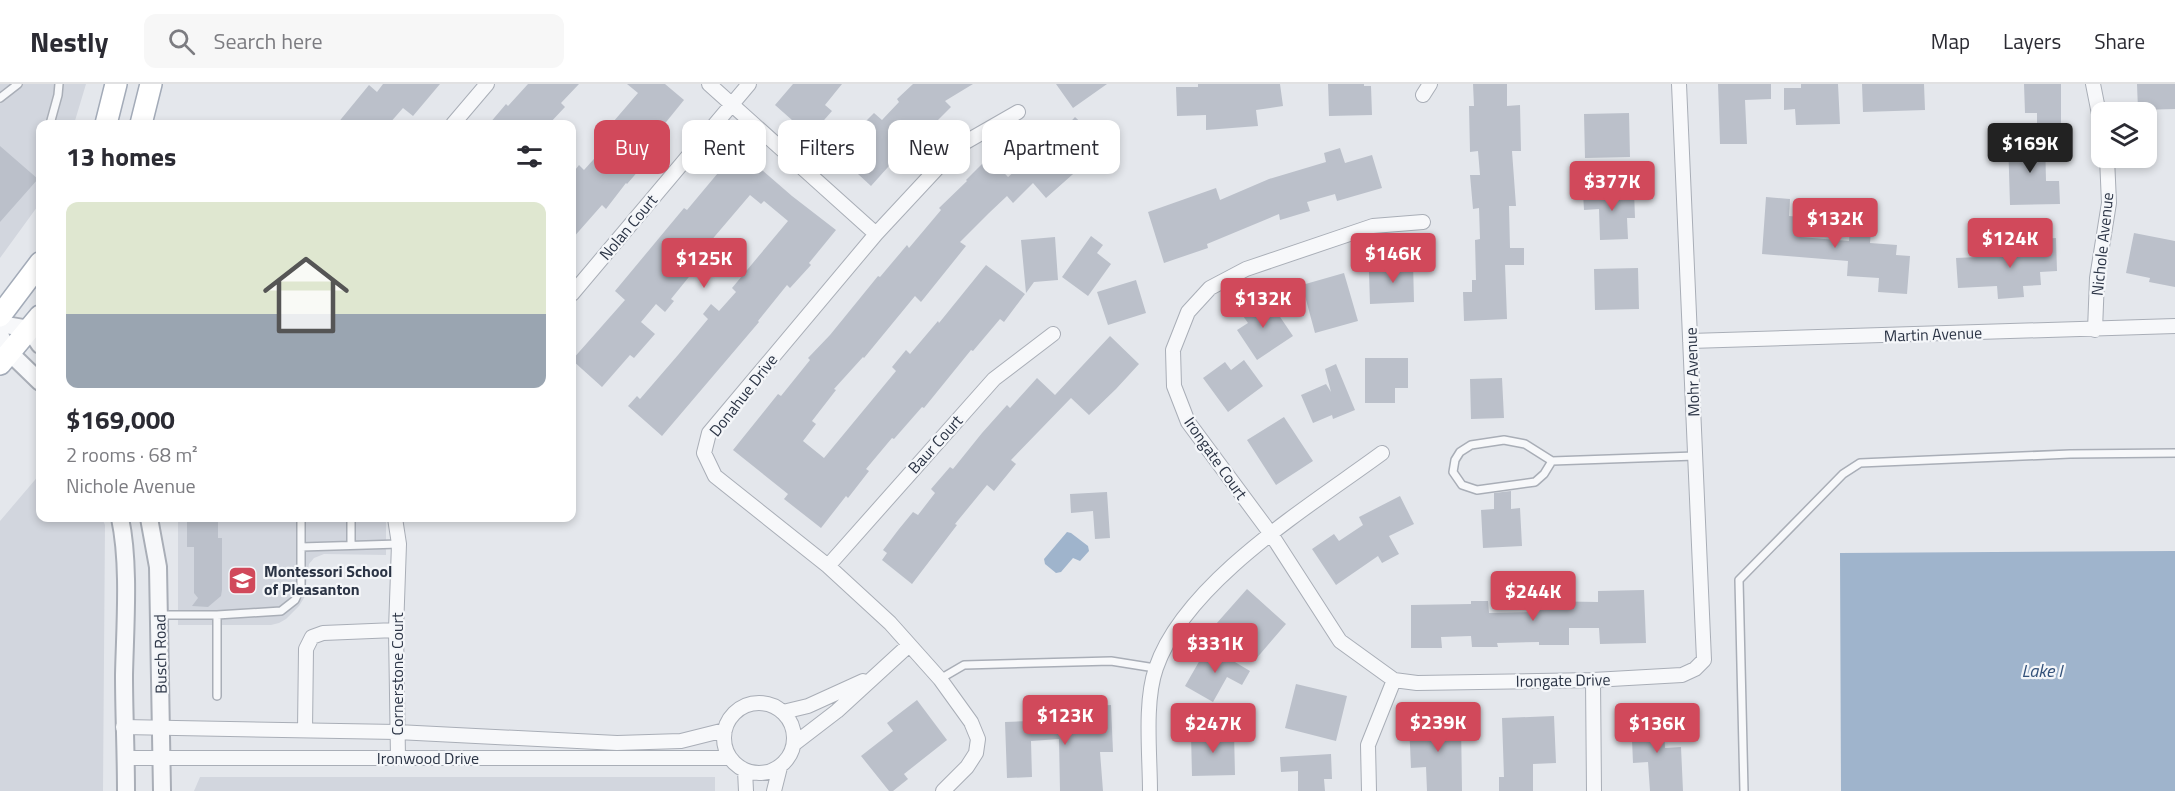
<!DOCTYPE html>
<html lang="en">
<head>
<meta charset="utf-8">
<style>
  body { margin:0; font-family:"Titillium Web",sans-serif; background:#f7f7f7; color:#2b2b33; height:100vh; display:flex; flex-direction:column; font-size:22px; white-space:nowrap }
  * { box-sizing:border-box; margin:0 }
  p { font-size:20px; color:#7c7c81 }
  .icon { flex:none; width:33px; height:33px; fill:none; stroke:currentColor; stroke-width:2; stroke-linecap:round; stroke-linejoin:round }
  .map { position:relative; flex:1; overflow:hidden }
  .drawer { position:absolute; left:36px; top:36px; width:540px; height:402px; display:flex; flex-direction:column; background:#fff; border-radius:12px; box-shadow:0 3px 9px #0003 }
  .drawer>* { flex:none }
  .guide { position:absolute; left:594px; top:36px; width:570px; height:54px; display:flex; gap:12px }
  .fabs { position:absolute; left:2091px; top:18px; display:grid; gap:12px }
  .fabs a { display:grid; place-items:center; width:66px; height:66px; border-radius:12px; background:#fff; box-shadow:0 3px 9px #0003; font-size:30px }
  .price { position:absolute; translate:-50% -51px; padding:0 14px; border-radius:6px; background:#d1495b; color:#fff; font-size:20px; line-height:39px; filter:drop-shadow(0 2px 3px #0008) }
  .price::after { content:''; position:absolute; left:50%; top:36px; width:18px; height:14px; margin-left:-9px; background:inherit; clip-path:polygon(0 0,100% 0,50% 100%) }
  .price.current { background:#222; color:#fff }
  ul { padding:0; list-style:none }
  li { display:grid; align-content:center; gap:12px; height:318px; padding:0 30px }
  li+li { border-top:2px solid #e1e1e2 }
  li span { display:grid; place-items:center; height:186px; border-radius:12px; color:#555 }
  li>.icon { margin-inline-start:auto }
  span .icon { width:108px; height:108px; fill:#fffc; stroke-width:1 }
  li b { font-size:26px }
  h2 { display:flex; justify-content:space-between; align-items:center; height:72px; padding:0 30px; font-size:26px }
  .chip { padding:0 21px; border-radius:12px; background:#fff; box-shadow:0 3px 9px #0003; font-size:21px; line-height:54px }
  .chip.current { background:#d1495b; color:#fff }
  header { display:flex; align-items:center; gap:36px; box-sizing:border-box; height:84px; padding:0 30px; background:#fff; border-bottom:2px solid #e1e1e2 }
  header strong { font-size:28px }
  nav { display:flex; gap:33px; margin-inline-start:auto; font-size:21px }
  .search { width:420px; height:54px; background:#f7f7f7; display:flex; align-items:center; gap:15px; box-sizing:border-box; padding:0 21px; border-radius:12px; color:#7c7c81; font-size:22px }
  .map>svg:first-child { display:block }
</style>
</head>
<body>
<header>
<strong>Nestly</strong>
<div class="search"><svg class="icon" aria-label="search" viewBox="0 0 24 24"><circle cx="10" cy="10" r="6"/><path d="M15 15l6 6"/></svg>Search here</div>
<nav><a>Map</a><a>Layers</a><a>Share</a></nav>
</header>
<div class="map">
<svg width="2175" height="707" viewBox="0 0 2175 707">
  <rect width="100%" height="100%" fill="#e4e7ec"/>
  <path fill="#d2d6de" d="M0 0H86L74 40H40V119L0 174Z
    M40 390V434H102L105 441 103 707H0V437Z
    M178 434H386V471L324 470 314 474 309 480 304 514 299 522 286 535 279 539 271 541H178Z
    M200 693H715V707H194Z"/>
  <path fill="#9fb4cc" d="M1067 448 1071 449 1088 462 1089 467 1080 477 1073 474 1061 488 1056 489 1045 480 1044 475Z
    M2175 467V707H1841L1840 469Z"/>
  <path fill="#bbc0ca" d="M383 0H440L413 32 403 24 389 40H337L369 1 377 8Z
    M528 0H579L561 19 565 23 549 40H489L506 20 508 22Z
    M627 0H665L684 16 658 48 662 52 637 82 640 85 627 100 626 99 606 125 602 121 572 155V90L579 81 584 86 602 66 595 59 638 9Z
    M793 0H842L825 21 832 27 810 52 775 21Z
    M913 0H973L945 17 951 23 899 75 897 73 871 102 833 67 851 47 853 50 874 29 882 36 899 18 897 15Z
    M1056 0H1107L1073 24Z
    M1198 0H1280L1283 22 1256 26 1258 42 1206 46V31L1177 32 1176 3H1198Z
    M1328 0H1364V2H1371L1372 31 1329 32Z
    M1473 0H1507V22L1520 21 1521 67H1512L1516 122H1509L1510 164H1524V181H1505L1507 235 1464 237 1463 208H1472V196H1476L1475 156 1480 155 1479 124 1473 125 1470 91H1480L1478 67 1470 68 1469 22H1474Z
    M1718 0H1771V15L1745 16 1747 60H1720Z
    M1801 0H1838L1840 40 1796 41 1795 25 1784 26V4H1801Z
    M1862 0H1924L1925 26 1863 28Z
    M2024 0H2061V40L2037 41V29H2025Z
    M2137 0H2175V25L2138 26Z
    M1629 29 1630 73 1585 74 1584 30Z
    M1075 33 1104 60 1082 84 1081 83 1046 114 1033 99 1013 119 1007 112 989 129 960 158 966 162 921 218 915 212 864 274 863 273 834 305 836 306 812 337 816 340 803 357 824 374 896 287 892 283 906 266 910 270 938 237 939 239 986 181 1025 210 1004 238 1000 235 973 267 971 266 924 324 922 323 894 355 892 354 866 385 869 387 848 414 846 412 821 444 784 415 788 410 733 366 778 310 781 312 810 276 808 274 830 251 878 192 880 193 907 161 909 164 941 126 939 124 967 97 966 96 989 73 1008 93 1043 62 1045 65Z
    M2045 54 2046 97H2059L2060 120 2010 121 2008 55Z
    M0 62 38 95 0 138Z
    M1340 64 1345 79 1372 71 1382 104 1337 117 1335 110 1307 118 1310 127 1280 136 1279 130 1207 160 1208 164 1164 179 1148 128 1216 104 1220 116 1269 95 1326 78 1324 69Z
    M738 65 792 112 836 146 809 179 811 181 790 204 787 201 758 237 759 238 662 352 628 322 637 312 640 315 678 271 708 235 703 230 711 220 719 227 736 208 732 204 788 137 764 117 761 120 750 111 692 179 697 183 671 215 674 217 665 228 656 220 641 238 655 250 634 274 630 271 602 303 572 276 625 216 615 207 684 124 687 126Z
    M1634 106 1635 134H1627L1628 155 1600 156 1599 125 1584 126 1583 109Z
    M1766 113 1790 115 1789 132 1801 133 1800 153 1849 157 1850 146 1871 147 1870 159 1897 161 1896 171 1910 172 1907 210 1878 208 1879 194 1847 192 1848 177 1762 170Z
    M2134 149 2175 157V203L2149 198 2150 194 2126 189Z
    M1091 152 1103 161 1097 169 1111 180 1088 212 1062 193Z
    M1055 153 1058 196 1034 198 1026 209 1021 156Z
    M2056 154 2057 187 2040 188 2041 201 2023 202 2024 213 1998 215 1997 202 1958 204 1956 174 2021 171 2020 156Z
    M1413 178 1414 218 1370 220 1369 188 1384 187 1383 179Z
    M1638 184 1639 225 1595 226 1594 185Z
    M1344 189 1358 237 1315 249 1302 201Z
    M1136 196 1146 229 1108 241 1097 208Z
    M1266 212 1293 252 1257 276 1237 246 1248 239 1241 229Z
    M1110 252 1139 280 1116 305 1089 331 1071 314 1011 376 1016 380 994 407 987 401 955 440 957 441 912 500 882 476 887 469 883 466 899 445 913 428 918 431 935 409 931 405 950 383 953 385 982 349 1007 321 1010 324 1037 294 1055 311Z
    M1365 274H1408V304H1395V319H1365Z
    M1244 276 1263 302 1228 328 1203 294 1225 278 1231 286Z
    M1336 280 1355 326 1333 335 1332 331 1313 339 1301 311 1326 300 1331 308 1325 285Z
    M1502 294 1504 334 1471 335 1470 295Z
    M1284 333 1313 377 1276 401 1247 356Z
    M1511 407V425L1520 424 1522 462 1483 464 1481 426 1494 425V409Z
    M1107 408 1110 454 1095 455 1093 427 1071 429 1070 410Z
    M1400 412 1414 440 1389 452 1399 470 1382 479 1378 472 1336 501 1312 465 1334 450 1339 457 1363 441 1359 433Z
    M187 434H218V454H222V506L221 512 208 523 192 522 198 514 194 509V463H187Z
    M1247 505 1286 540 1255 576 1216 540Z
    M1644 506 1646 559 1600 560 1599 544H1569V561H1539V558L1497 559 1498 563H1472L1471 552 1441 553 1442 564H1411V521L1471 520V517H1488L1489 529 1539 528V517L1598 518V507Z
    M1208 562 1250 587 1242 601 1227 593 1213 618 1185 602Z
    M1296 600 1347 612 1336 657 1285 644Z
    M917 616 947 656 904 690 908 695 893 707H889L861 672 893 647 887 639Z
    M1111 621 1113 668H1100L1103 707H1060L1059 655 1031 657 1032 693 1007 694 1005 638 1058 636V624Z
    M1554 632 1556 679 1533 680V707H1499V693H1504L1502 634Z
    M1663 632 1665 664 1681 663 1683 707H1650L1648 678 1633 679 1631 633Z
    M1461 636 1462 707H1427L1426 683 1411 684 1409 638Z
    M1234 648 1235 691 1192 692 1191 650Z
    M1331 670 1332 695H1324L1325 707H1298V687L1281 688 1280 673Z"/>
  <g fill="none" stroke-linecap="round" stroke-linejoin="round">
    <defs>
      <path id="service" d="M0 14 18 0
        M50 40 58 11 59 0
        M1552 377 1544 390 1535 398 1477 406 1462 401 1453 388 1455 376 1460 368 1471 361 1504 356 1525 360 1552 377 1695 372
        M351 461V434
        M301 463V434
        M159 531H217L281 527 295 516 301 503V463L399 460
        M940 595 964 581 1111 577 1155 584
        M217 612V531
        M1744 707 1739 496 1843 390 1860 379 2070 370 2175 369"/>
      <path id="minor" d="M709 0 876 150
        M2093 0 2102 45
        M1423 11 1430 0
        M453 40 487 0
        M1423 138 1373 142 1246 185 1210 204 1188 228 1173 266 1174 302 1188 338 1271 450 1340 557 1394 596 1417 599 1593 596 1682 591 1695 585 1704 576 1679 0
        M572 210 749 0
        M2095 246 2097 194 2109 119 2107 74
        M1690 257 2175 242
        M395 434 399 460 396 546 398 674
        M828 482 994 295 1053 250
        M1593 596 1594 707
        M724 654a35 35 0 1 1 70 0a35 35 0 1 1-70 0Z
        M783 628 808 622 863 597
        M123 643 397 648 617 659 681 657 725 646
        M305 646 306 565 312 553 323 549 396 546
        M794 660 837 627 909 561
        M126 674H730
        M745 686 746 707
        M774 707 780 683
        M943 707 967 683 976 669 978 655 971 638 940 595 890 539 828 482 715 392 704 369 709 349 876 150 957 63 1018 28
        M1150 707C1150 671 1144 618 1156 584 1185 498 1310 422 1382 369
        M1369 707 1368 661 1394 596"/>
      <path id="tertiary" d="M0 240 29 245 40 261
        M0 251 9 268 40 298
        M120 434C130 480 125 543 124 591 124 630 126 668 126 707
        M149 434 158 483 162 707"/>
      <path id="primary" d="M106 40 116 0
        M141 40 151 0
        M0 232 40 179
        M0 280 40 232"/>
    </defs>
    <use href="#service" stroke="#a9aeb7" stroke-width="10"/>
    <use href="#minor" stroke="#a9aeb7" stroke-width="16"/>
    <use href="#tertiary" stroke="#a9aeb7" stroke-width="20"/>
    <use href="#primary" stroke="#a3abb8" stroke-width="24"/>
    <use href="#service" stroke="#f7f8fa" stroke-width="7"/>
    <use href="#minor" stroke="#f7f8fa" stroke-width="14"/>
    <use href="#tertiary" stroke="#f7f8fa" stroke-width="16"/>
    <use href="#primary" stroke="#fff" stroke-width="21"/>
  </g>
  <defs>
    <symbol id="school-square" viewBox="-11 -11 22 22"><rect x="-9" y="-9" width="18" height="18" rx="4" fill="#d1495b" stroke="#f4f6f9"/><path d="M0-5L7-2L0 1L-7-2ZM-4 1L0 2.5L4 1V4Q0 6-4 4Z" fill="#fff"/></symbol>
  </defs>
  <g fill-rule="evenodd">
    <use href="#school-square" x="226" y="480" width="33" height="33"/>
  </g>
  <g text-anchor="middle" stroke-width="4.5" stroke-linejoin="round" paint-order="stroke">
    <g font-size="16" fill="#2b3445" stroke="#f4f6f9">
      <text transform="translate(628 143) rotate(-50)" y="6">Nolan Court</text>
      <text transform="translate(2102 160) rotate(-84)" y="6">Nichole Avenue</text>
      <text transform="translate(1933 250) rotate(-2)" y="6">Martin Avenue</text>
      <text transform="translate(1692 288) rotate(-92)" y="6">Mohr Avenue</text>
      <text transform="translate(743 311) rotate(-52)" y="6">Donahue Drive</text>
      <text transform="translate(935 360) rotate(-48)" y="6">Baur Court</text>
      <text transform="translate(1216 374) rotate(55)" y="6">Irongate Court</text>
      <text transform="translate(160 570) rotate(-91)" y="6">Busch Road</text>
      <text transform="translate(397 590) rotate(-90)" y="6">Cornerstone Court</text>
      <text transform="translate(1563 596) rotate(-1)" y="6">Irongate Drive</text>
      <text x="428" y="680">Ironwood Drive</text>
    </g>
    <g font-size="16" font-weight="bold" fill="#2b3445" stroke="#f4f6f9" text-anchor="start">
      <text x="264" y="493">Montessori School<tspan x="264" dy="18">of Pleasanton</tspan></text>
    </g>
    <g font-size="18" font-style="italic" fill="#34527a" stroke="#f4f6f9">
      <text x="2042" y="593">Lake I</text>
    </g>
  </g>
</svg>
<div class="fabs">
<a><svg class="icon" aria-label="layers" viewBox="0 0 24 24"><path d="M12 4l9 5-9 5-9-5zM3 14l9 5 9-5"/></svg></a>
</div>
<b class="price current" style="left:2030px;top:90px">$169K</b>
<b class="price" style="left:1612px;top:128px">$377K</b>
<b class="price" style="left:1835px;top:165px">$132K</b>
<b class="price" style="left:2010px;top:185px">$124K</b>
<b class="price" style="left:1393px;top:200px">$146K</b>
<b class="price" style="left:704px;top:205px">$125K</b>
<b class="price" style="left:1263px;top:245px">$132K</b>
<b class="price" style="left:1533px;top:538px">$244K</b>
<b class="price" style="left:1215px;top:590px">$331K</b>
<b class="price" style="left:1065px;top:662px">$123K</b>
<b class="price" style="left:1438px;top:669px">$239K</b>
<b class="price" style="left:1213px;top:670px">$247K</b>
<b class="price" style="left:1657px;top:670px">$136K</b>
<div class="guide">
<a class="chip current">Buy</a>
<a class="chip">Rent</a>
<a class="chip">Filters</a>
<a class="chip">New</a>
<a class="chip">Apartment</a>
</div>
<section class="drawer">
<h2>13 homes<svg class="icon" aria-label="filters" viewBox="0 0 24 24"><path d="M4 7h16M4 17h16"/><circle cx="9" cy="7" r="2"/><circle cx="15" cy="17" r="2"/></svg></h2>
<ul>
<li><span style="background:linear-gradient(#dfe7d0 60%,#9aa5b1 0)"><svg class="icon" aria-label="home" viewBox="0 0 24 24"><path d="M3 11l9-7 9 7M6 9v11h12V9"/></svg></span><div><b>$169,000</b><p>2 rooms · 68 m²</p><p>Nichole Avenue</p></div></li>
</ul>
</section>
</div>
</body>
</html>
